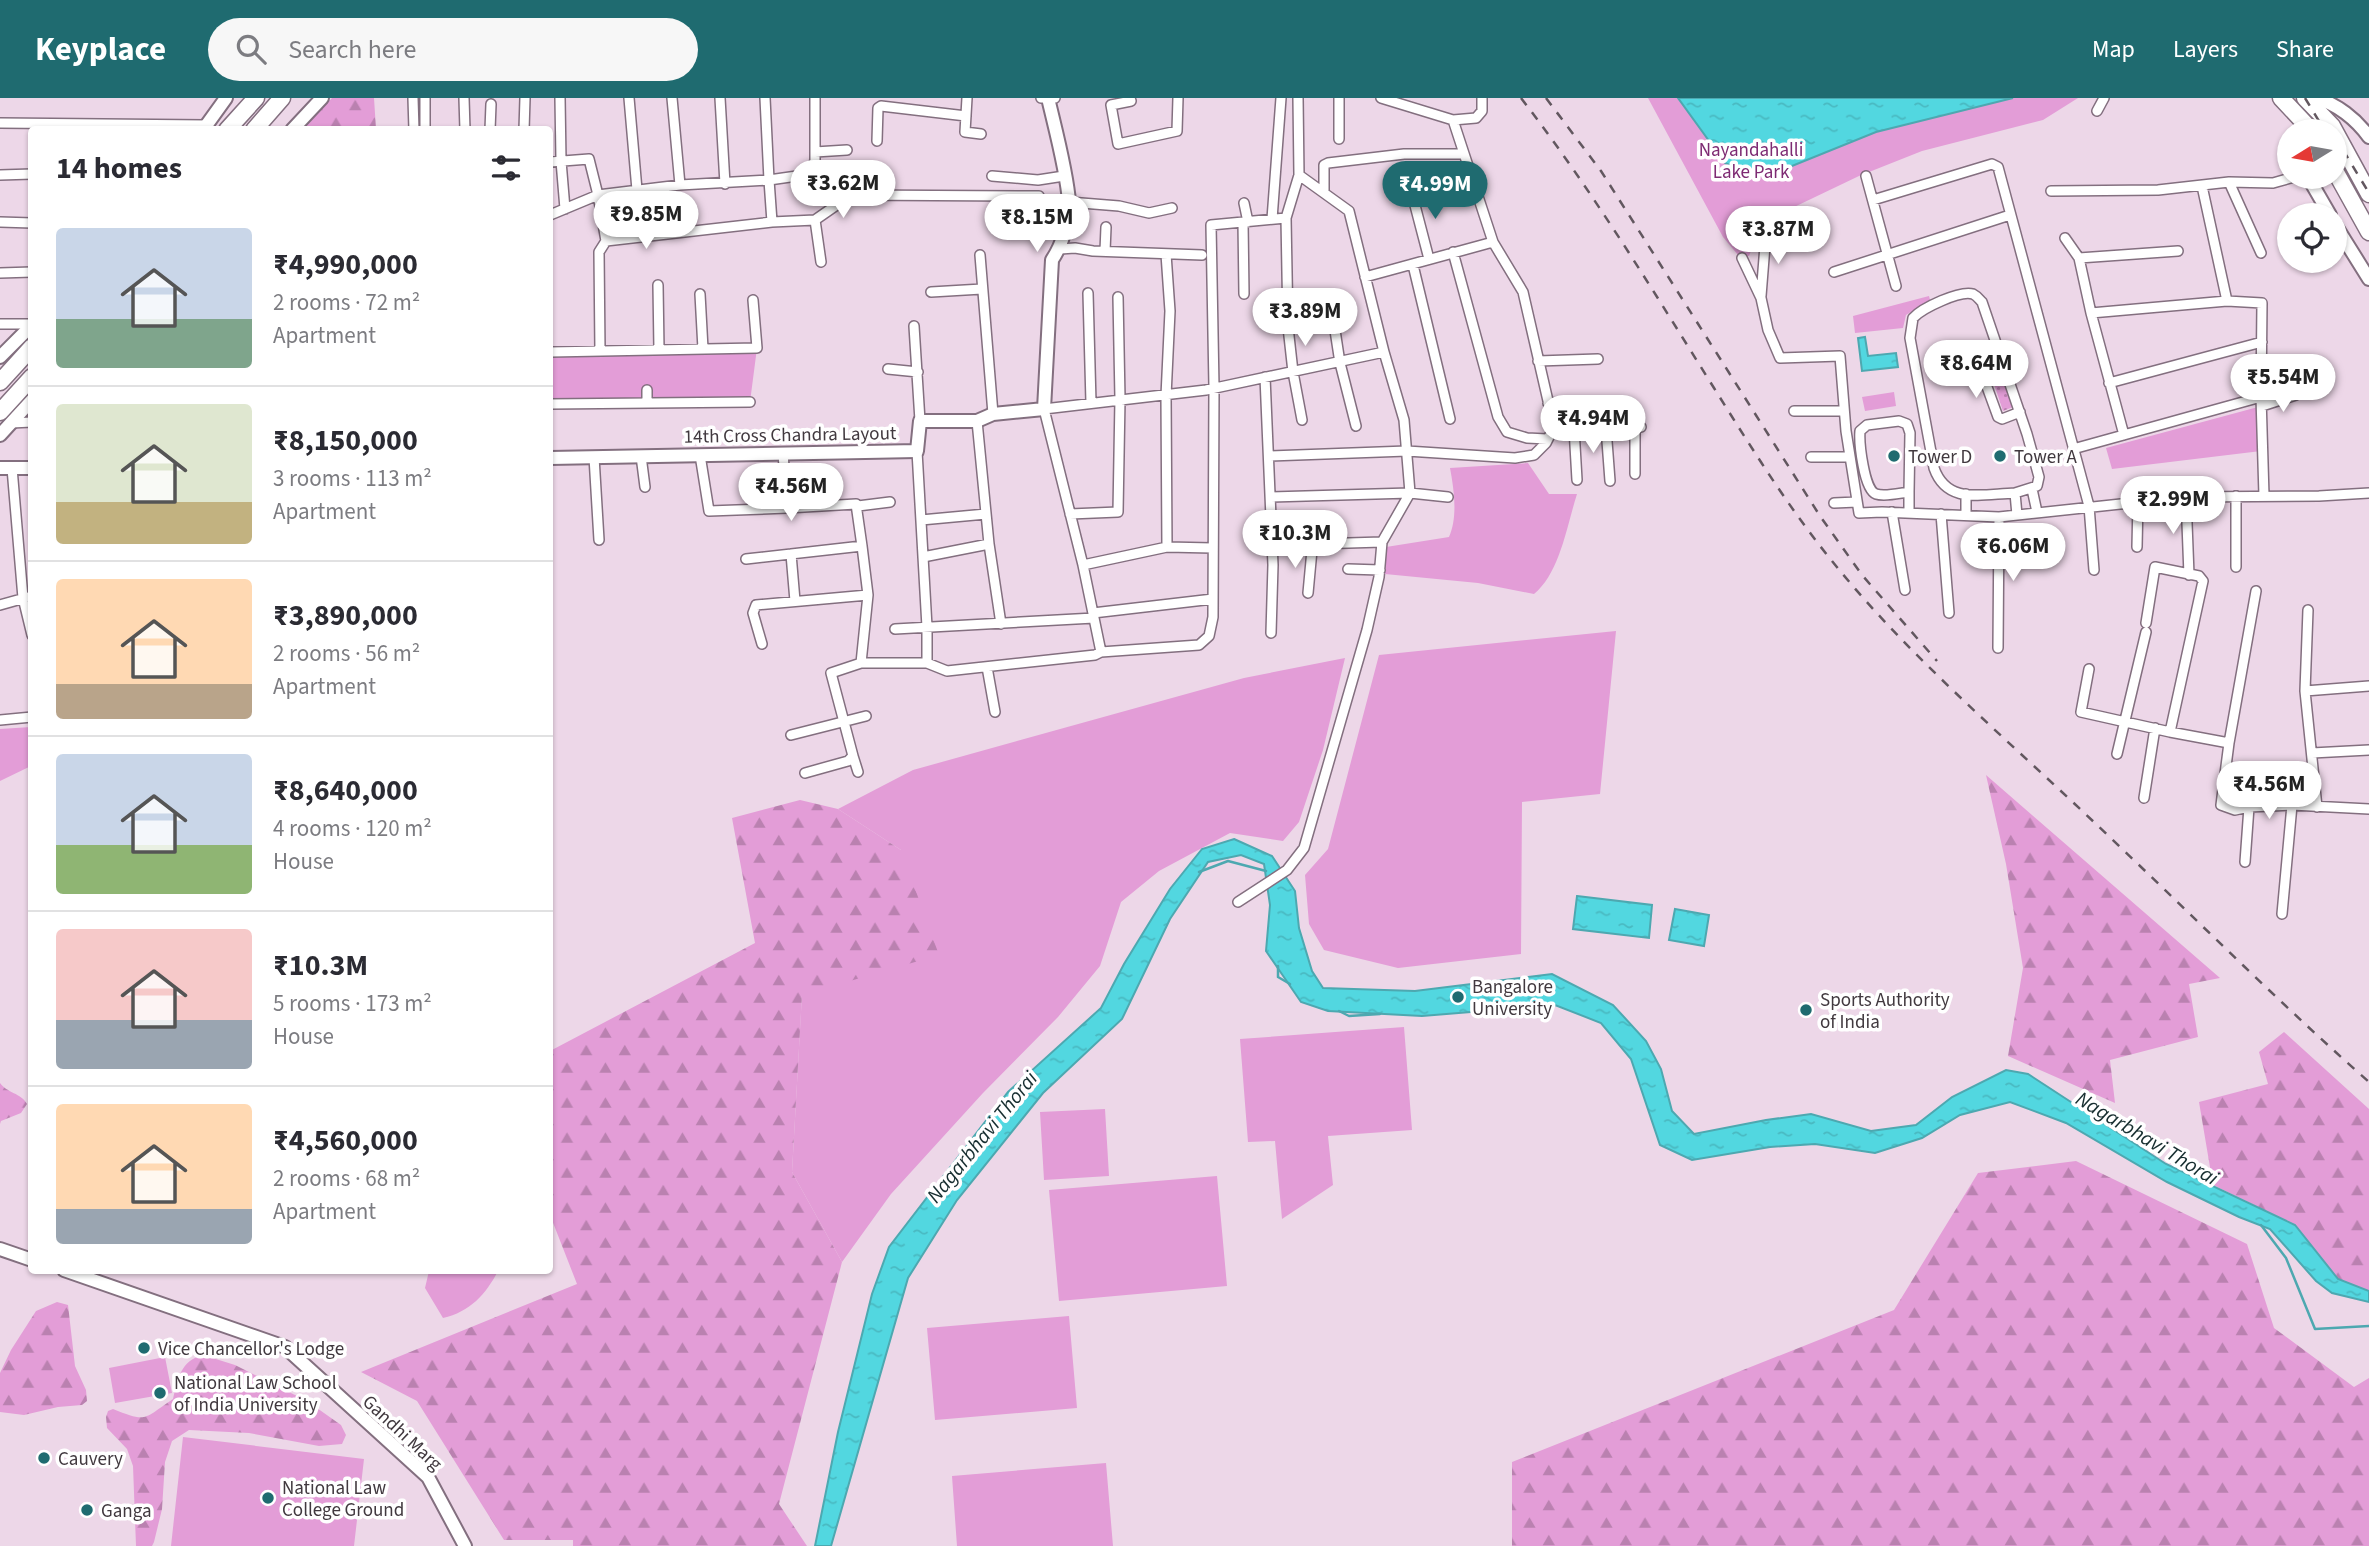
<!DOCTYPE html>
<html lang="en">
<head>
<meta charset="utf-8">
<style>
  body { margin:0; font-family:"Source Sans 3",sans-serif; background:#f7f7f7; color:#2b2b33; height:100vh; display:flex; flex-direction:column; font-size:26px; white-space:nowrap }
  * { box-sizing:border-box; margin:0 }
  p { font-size:23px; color:#7c7c81 }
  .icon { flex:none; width:38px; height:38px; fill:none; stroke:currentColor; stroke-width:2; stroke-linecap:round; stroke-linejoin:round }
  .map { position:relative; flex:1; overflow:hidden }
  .side { position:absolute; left:28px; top:28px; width:525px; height:1148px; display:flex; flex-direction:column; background:#fff; border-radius:7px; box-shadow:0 2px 5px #0004 }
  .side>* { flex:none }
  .needle { width:46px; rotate:259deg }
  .controls { position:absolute; left:2277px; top:21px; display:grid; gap:14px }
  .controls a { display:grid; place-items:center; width:70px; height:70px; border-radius:50%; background:#fff; box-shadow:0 2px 5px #0004; font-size:35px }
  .price { position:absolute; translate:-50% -60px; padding:0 16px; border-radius:24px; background:#fff; color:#222; font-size:23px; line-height:46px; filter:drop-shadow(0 2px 4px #0008) }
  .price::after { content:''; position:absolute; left:50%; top:42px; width:21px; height:16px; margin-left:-10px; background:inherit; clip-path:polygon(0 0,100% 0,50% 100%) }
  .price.active { background:#1f6b70; color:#fff }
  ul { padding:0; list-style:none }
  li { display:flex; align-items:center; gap:21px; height:175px; padding:0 28px }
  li+li { border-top:2px solid #e1e1e2 }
  li span { display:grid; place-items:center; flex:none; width:196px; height:140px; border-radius:7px; color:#555 }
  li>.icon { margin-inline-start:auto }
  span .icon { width:84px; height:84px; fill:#fffc; stroke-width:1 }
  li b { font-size:30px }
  h2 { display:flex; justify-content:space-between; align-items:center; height:84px; padding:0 28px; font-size:30px }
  header { display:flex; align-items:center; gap:42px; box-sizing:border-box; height:98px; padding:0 35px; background:#1f6b70; color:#fff }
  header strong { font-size:33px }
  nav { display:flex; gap:38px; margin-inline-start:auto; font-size:24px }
  .search { width:490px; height:63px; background:#f7f7f7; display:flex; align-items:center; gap:18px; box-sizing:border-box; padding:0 24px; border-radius:38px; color:#7c7c81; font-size:26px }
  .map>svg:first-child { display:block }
</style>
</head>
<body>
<header>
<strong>Keyplace</strong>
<div class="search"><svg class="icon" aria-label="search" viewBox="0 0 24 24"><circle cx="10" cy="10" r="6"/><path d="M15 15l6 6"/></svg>Search here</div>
<nav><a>Map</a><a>Layers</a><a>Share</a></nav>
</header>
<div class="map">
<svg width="2369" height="1448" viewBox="0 0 2369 1448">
  <defs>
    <pattern id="forest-firs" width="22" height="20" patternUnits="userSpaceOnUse" patternTransform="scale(1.75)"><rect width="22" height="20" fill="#e39dd7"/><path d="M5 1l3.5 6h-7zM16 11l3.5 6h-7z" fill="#ba81b0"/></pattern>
    <pattern id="garden-dots" width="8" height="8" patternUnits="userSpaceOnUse" patternTransform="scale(1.75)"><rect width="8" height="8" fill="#e39dd7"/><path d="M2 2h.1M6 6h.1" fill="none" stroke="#ba81b0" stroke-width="1.8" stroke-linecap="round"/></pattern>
    <pattern id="water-ripples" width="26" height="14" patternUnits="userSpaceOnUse" patternTransform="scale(1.75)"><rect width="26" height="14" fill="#52d7e0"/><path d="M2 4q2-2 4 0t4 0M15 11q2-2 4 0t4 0" fill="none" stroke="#49b9c1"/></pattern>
  </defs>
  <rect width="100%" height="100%" fill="#edd7e8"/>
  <path fill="#e39dd7" d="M1648 0H2078L2043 22 1922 53 1859 78 1771 120 1759 132 1749 158 1738 157 1723 139Z
    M1929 198 1930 202 1906 217 1903 230 1855 235 1853 218Z
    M757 250 750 304 550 306V254Z
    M1894 294 1896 308 1865 313 1862 299Z
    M2258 309 2261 353 2112 371 2106 350Z
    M1528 365 1549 396H1577C1567 427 1560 475 1534 496L1478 485 1385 476 1386 449 1449 439C1458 419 1454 391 1450 370Z
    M1616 533 1600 696 1522 704 1521 856 1398 870 1324 852 1309 826 1305 777 1328 751 1379 557Z
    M1345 560 1323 652 1299 724 1283 743 1230 735 1159 773 1121 804 1100 868 1058 919 983 995 891 1096 842 1164 792 1074 802 896 901 752 838 711 913 672 1244 580Z
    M31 629V668L0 683V631Z
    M1404 929 1412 1032 1328 1038 1333 1087 1282 1121 1275 1043 1248 1044 1240 941Z
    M1105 1011 1109 1078 1044 1082 1040 1014Z
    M1217 1078 1227 1188 1059 1203 1049 1092Z
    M429 1173V1172L498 1173C486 1196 470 1214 443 1220L425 1190Z
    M1069 1218 1077 1310 935 1322 927 1230Z
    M165 1259 172 1295 115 1305 109 1270Z
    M183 1339 364 1361 354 1448H171Z
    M1106 1365 1113 1448H957L952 1378Z"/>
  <path fill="url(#forest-firs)" d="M332 0H374L376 31H303Z
    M1986 677 2220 880 2189 886 2198 939 2110 962 2115 1005 2008 958 2023 870 2006 766Z
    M800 702 838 711 901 752 939 857 802 897 792 1074 842 1164 779 1406 807 1448H573V1442H504L417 1303 361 1274 577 1186 550 1117V953L755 845 732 720Z
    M2284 934 2369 1011V1193L2338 1182 2295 1127 2213 1087 2199 1004 2268 986 2259 954Z
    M0 985C7 995 21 995 27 1006L21 1015 1 1023 0 1026Z
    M2076 1063 2247 1146 2274 1230 2354 1289 2369 1280V1448H1512V1364L1894 1212 1978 1075Z
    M57 1204 68 1207 75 1268 86 1292 87 1303 82 1307 58 1309 24 1317 0 1314V1275L11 1252 36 1213Z
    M203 1257 235 1267 307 1303 341 1327 346 1337 342 1346 319 1348 249 1335 189 1332 172 1343 165 1364 162 1411 154 1444 152 1448H136L133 1368 127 1351 107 1330 106 1319 108 1313 113 1311C148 1325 143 1321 173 1301 178 1281 180 1263 203 1257Z"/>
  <path fill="url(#garden-dots)" d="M2001 273 2013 309 2003 313 1991 277Z"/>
  <path fill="url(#water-ripples)" stroke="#4da8b0" stroke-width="2" d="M1678 0H2013L1876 34 1772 76 1745 74 1725 65Z
    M1865 239 1868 258 1896 255 1898 269 1862 273 1858 240Z
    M1234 741 1272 758 1295 793 1299 830 1312 873 1323 890 1415 893 1552 876 1613 907 1646 943 1661 971 1672 1013 1694 1036 1766 1022 1811 1016 1871 1033 1916 1027 1952 999 2006 972 2028 976 2166 1066 2295 1127 2338 1181 2369 1193V1204L2332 1195 2316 1183 2270 1131 2239 1119 2167 1084 2066 1025 2010 1004 1960 1017 1922 1040 1875 1055 1815 1046 1770 1049 1692 1062 1660 1047 1631 961 1601 925 1555 907 1422 918 1328 913 1301 904 1266 853 1270 807 1264 766 1241 757 1208 764 1170 821 1122 921 1043 995 957 1102 908 1180 831 1448H815L838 1334 872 1196 889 1149 1008 994 1101 910 1124 866 1170 791 1202 751Z
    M1577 798 1652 807 1649 840 1573 831Z
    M1675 811 1709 817 1704 848 1669 842Z"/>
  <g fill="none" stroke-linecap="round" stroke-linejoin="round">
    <path stroke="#4da8b0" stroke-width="2.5" d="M1199 774 1228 763 1266 773
      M1278 868V879L1290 886
      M1339 913 1349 918 1380 916
      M2261 1127 2286 1160 2315 1231 2369 1228"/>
    <defs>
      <path id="street" d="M413 0 414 32
        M425 0V32
        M464 0 465 32
        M560 0 561 63 565 111
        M629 0 637 92
        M720 0 725 86
        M765 0 769 82 811 76 815 62V0
        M967 0 965 34 981 36
        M1041 0H1055
        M1130 0 1131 3 1111 7 1118 46 1177 33 1178 0
        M2097 13 2104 0
        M1453 22 1476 20 1482 13V0
        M0 25 206 27
        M490 32 491 6
        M524 32 525 0
        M1339 41V0
        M877 43 878 10 881 8 966 18
        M815 54 847 52
        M550 64 589 61 598 97 606 143
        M0 77 32 76
        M992 78 1038 82 1064 78
        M1866 78 1896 188
        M2229 84 2261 155
        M680 87 769 82 772 124 815 122 851 97 1039 98
        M2202 88 2227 203 2262 205 2261 299 2264 398
        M1411 92 1429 161
        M2051 93 2158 92 2229 84 2273 85 2294 79
        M1324 95V67L1328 65 1404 56H1464
        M1873 102 1992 66 1998 69 2089 408 2094 472
        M1069 104 1119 108 1149 115 1172 110
        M1244 105 1248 124
        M550 117 598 97 680 87 672 0
        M1286 120 1288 229 1293 274 1302 322
        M1272 121 1281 0
        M815 122 821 164
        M0 124 32 125
        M1243 124 1244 196
        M2065 140 2079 160 2091 215 2227 203
        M1060 151 1075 150 1093 153 1202 157
        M1105 153 1106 129
        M1453 154 1498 319 1507 334 1527 340 1547 341
        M1166 156 1170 213 1166 298 1167 449
        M980 157 993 316
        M1742 160 1761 200 1768 232 1780 260 1840 258 1846 333 1859 415 1882 414 1999 419 2186 399 2319 398 2369 395
        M2079 160 2178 153
        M1413 167 1450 321
        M1834 174 2010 117
        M0 175 32 174
        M1365 179 1493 144
        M658 187 659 252
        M931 194 982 191
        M1088 195 1091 305
        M700 196 703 251
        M1761 198 1766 135
        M1331 206 1340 265 1356 328
        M2091 215 2124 337
        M0 226H32
        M914 228 920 323
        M600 253 599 154 606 143 772 124
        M550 254 757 250 753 202
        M1538 263 1598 261
        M2002 265 1985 271 1983 278 1998 319 2002 321 2020 314
        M888 271 918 274
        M1265 279 1273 467 1271 535
        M2109 285 2262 244
        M647 292V305
        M1548 305 1614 303
        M550 306 750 304
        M2262 308 2296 297
        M1794 313H1844
        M977 323 989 446 1001 526
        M1899 323 1907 326 1910 335 1909 394C1900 395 1885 399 1876 396 1864 392 1859 345 1860 333L1867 327Z
        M11 325 32 324
        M1554 329H1641
        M1635 329V376
        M1574 330 1577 382
        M1606 330 1610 383
        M2073 351 2261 299
        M917 353 927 529V565L947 573 1095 557 1101 554 1199 547 1209 538 1213 519 1214 289 1211 127 1286 120 1299 77
        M783 355 787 410 856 406 862 448
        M700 357 709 413 787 410
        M641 358 645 389
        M1269 358 1407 353 1515 360 1534 357 1546 345 1554 329 1523 194 1493 144 1453 22 1381 0
        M594 359 599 442
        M1811 359H1850
        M12 370 23 500 32 537
        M2032 391 2037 414
        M2015 395 2037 388 2039 379 2027 336 1982 204C1979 201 1977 198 1973 196 1960 192 1922 210 1913 220L1910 240 1934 370C1947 407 1982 396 2015 395L2017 417
        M2236 398V469
        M1271 399 1410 395 1448 399
        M2186 399 2189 477
        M1834 405 1857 404
        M858 408 890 404
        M1892 414 1905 492
        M1909 415V394
        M1070 416 1118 414 1120 301 1118 199
        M1941 416 1949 515
        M1966 417V396
        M921 422 986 416
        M2137 449 2138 403
        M791 456 795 503
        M923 459 989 446
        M746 461 862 448 868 497 861 565
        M1083 467 1167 449 1212 450
        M1348 471 1380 472
        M1308 495 1312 452 1315 446 1382 444 1410 395 1404 322 1384 254
        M0 507 32 498
        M1093 515 1213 501
        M2146 525 2155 469 2199 478 2203 483 2170 634
        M895 531 1094 520
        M762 546 753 515 756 507 868 497
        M1998 550 1999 419
        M1101 554 1083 467 1044 311 1206 292 1384 254 1349 113 1299 77 1298 0
        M987 569 995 614
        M2089 571 2081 614 2170 634 2229 645 2221 707 2235 712 2249 709
        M2305 593 2308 512
        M0 622 32 619
        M791 637 866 618
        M2229 645 2256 493
        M2312 655 2369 652
        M2117 656 2146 534
        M853 658 858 674
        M805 675 848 663 853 658 831 575 861 565H927
        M2144 700 2155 630
        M2317 709 2305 593 2369 588
        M2245 764 2249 709 2292 707 2369 711
        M1238 804 1287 772 1304 750 1367 532 1379 479 1382 444
        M2282 816 2292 707"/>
      <path id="secondary" d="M2316 0C2337 6 2356 21 2369 39
        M203 32 226 0
        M292 32 322 0
        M2308 79 2330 117
        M2334 125 2369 181
        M0 259 32 227
        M0 337 32 302
        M550 360 917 353 920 323H977L993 316 1044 311 1052 162C1062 147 1070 123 1069 104 1067 74 1055 30 1048 0
        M0 370H32
        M0 1151 32 1162
        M64 1172 285 1249 428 1379 465 1448"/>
      <path id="highway" d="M2281 0 2312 33
        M2305 0 2332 28 2369 96
        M227 32 256 0
        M254 32 282 0
        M2334 71 2369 134
        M0 284 32 249
        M0 314 32 279"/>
    </defs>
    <use href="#street" stroke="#836f7f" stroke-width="12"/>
    <use href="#secondary" stroke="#836f7f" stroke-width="16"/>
    <use href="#highway" stroke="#836f7f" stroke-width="19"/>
    <use href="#street" stroke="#fff" stroke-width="9"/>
    <use href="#secondary" stroke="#fff" stroke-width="12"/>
    <use href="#highway" stroke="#fff" stroke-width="16"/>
    <path stroke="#62575f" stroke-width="2.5" stroke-dasharray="9 9" stroke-linecap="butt" d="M1521 0C1592 92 1652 191 1714 290 1751 349 1788 409 1832 463 1910 560 2007 641 2097 727 2188 813 2275 901 2369 984
      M1546 0 1601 73 1820 418 1862 477 1937 563
      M2305 0 2325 33
      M2334 37 2369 95"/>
  </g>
  <g fill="#1f6b70" stroke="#fff" stroke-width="2.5">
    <circle cx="1894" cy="358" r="7"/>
    <circle cx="2000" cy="358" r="7"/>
    <circle cx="1458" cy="899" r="7"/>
    <circle cx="1806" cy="912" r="7"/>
    <circle cx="144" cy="1250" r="7"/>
    <circle cx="160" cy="1295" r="7"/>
    <circle cx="44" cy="1360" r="7"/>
    <circle cx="268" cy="1400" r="7"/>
    <circle cx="87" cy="1412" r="7"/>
  </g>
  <g text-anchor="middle" stroke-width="7" stroke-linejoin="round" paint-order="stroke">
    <g font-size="19" fill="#7e2b73" stroke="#fff">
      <text x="1751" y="58">Nayandahalli<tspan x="1751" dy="22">Lake Park</tspan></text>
    </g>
    <g font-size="19" fill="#41393f" stroke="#fff">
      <text transform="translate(790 336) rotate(-1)" y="7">14th Cross Chandra Layout</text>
      <text transform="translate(403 1334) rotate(43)" y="7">Gandhi Marg</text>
    </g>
    <g font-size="19" fill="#41393f" stroke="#fff" text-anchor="start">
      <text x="1908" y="365">Tower D</text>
      <text x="2014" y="365">Tower A</text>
      <text x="1472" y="895">Bangalore<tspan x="1472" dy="22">University</tspan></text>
      <text x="1820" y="908">Sports Authority<tspan x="1820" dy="22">of India</tspan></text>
      <text x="158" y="1257">Vice Chancellor's Lodge</text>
      <text x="174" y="1291">National Law School<tspan x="174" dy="22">of India University</tspan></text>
      <text x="58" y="1367">Cauvery</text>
      <text x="282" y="1396">National Law<tspan x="282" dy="22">College Ground</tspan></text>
      <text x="101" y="1419">Ganga</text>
    </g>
    <g font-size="21" font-style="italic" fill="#172e30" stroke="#fff">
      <text transform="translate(982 1039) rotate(-51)" y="7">Nagarbhavi Thorai</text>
      <text transform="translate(2147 1040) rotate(31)" y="7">Nagarbhavi Thorai</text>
    </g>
  </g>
</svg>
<div class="controls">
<a><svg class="needle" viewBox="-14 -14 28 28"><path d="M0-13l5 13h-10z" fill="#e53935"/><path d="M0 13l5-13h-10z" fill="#7c7c81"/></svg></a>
<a><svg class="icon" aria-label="locate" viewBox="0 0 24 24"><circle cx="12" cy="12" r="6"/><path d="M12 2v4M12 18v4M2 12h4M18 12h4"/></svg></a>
</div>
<b class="price" style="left:843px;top:122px">₹3.62M</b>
<b class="price active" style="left:1435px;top:123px">₹4.99M</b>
<b class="price" style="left:646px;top:153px">₹9.85M</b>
<b class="price" style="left:1037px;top:156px">₹8.15M</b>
<b class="price" style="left:1778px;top:168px">₹3.87M</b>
<b class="price" style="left:1305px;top:250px">₹3.89M</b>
<b class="price" style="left:1976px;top:302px">₹8.64M</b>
<b class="price" style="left:2283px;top:316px">₹5.54M</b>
<b class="price" style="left:1593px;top:357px">₹4.94M</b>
<b class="price" style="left:791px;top:425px">₹4.56M</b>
<b class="price" style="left:2173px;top:438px">₹2.99M</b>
<b class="price" style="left:1295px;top:472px">₹10.3M</b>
<b class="price" style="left:2013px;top:485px">₹6.06M</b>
<b class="price" style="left:2269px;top:723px">₹4.56M</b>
<section class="side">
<h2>14 homes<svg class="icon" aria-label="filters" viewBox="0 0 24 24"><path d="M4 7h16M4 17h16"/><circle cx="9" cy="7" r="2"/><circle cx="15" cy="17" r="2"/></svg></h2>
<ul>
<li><span style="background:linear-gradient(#c9d6e8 65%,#7fa58c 0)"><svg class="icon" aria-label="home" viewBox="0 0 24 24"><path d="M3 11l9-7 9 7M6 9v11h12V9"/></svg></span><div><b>₹4,990,000</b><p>2 rooms · 72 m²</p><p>Apartment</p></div></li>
<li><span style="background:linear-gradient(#dfe7d0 70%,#c2b280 0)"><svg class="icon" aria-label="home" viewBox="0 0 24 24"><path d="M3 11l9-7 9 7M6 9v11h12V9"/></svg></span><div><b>₹8,150,000</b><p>3 rooms · 113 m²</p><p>Apartment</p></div></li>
<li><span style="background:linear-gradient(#ffd9b3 75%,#b9a48a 0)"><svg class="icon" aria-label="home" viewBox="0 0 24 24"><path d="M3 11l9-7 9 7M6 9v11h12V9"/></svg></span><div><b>₹3,890,000</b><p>2 rooms · 56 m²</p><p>Apartment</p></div></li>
<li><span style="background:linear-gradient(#c9d6e8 65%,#8fb573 0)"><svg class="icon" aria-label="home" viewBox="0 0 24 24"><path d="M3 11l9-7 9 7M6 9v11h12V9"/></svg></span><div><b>₹8,640,000</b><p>4 rooms · 120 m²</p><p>House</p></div></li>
<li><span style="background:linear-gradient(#f6c9c9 65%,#9aa5b1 0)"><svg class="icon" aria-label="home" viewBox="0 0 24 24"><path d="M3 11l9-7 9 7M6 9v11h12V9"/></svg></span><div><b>₹10.3M</b><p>5 rooms · 173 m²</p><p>House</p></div></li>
<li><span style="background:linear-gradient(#ffd9b3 75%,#9aa5b1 0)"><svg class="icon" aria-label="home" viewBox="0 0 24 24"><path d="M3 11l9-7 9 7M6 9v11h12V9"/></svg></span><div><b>₹4,560,000</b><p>2 rooms · 68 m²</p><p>Apartment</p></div></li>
</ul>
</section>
</div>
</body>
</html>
